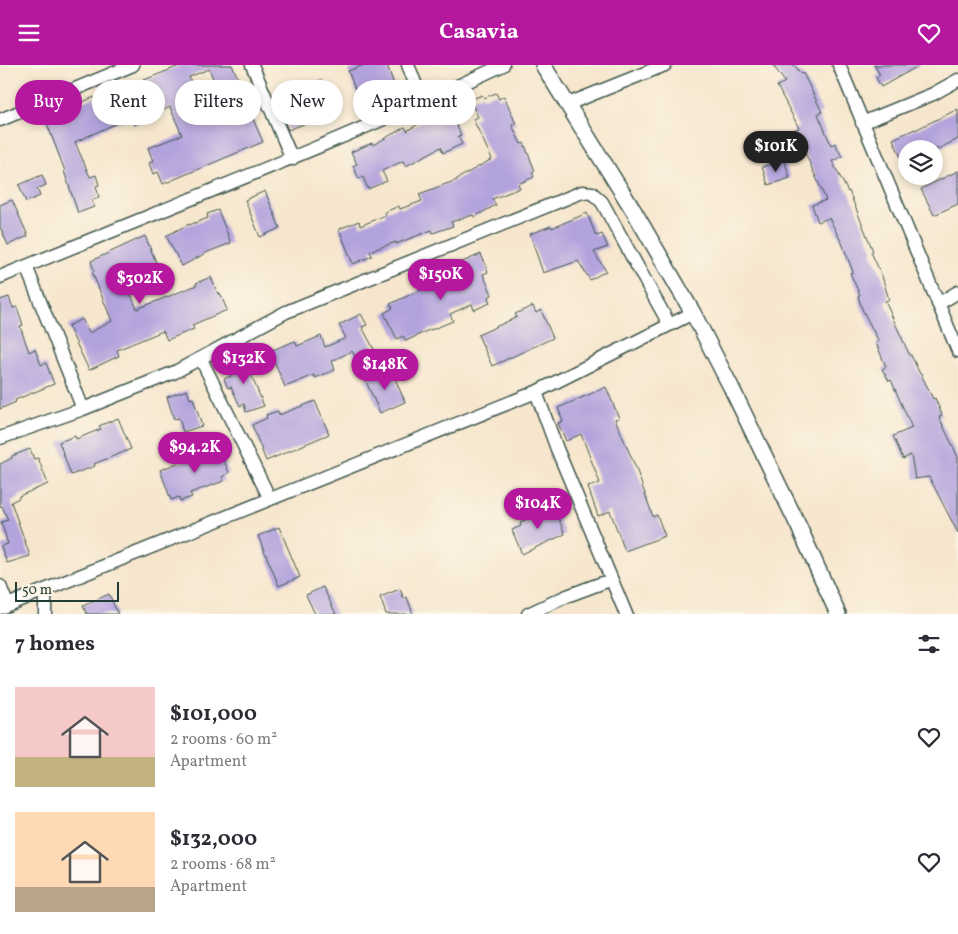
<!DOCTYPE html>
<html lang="en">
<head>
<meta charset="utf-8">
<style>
  body { margin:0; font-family:Vollkorn,serif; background:#f7f7f7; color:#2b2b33; height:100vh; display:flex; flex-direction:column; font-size:19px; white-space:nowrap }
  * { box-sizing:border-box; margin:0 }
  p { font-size:16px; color:#7c7c81 }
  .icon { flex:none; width:28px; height:28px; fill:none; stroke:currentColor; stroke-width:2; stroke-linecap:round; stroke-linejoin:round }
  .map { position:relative; height:549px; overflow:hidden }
  .sheet { display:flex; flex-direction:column; background:#fff; flex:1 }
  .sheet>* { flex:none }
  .guide { position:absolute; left:15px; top:15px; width:500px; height:45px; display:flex; gap:10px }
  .buttons { position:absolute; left:898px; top:75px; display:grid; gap:10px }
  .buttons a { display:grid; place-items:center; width:45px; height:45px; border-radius:50%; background:#fff; box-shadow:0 2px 8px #0003; font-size:25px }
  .scale { position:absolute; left:15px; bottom:12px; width:104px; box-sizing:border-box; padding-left:5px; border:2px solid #1f3d34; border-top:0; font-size:14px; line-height:18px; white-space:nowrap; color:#1f3d34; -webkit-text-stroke:4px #fcf5e5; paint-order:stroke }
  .price { position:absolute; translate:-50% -42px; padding:0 11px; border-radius:18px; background:#b5179e; color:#fff; font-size:16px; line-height:32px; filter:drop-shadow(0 1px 2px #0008) }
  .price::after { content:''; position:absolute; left:50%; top:30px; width:15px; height:11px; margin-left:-8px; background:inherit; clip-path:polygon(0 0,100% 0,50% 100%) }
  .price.selected { background:#222; color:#fff }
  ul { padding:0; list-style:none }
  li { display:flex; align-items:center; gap:15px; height:125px; padding:0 15px }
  li span { display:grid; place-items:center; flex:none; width:140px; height:100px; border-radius:0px; color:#555 }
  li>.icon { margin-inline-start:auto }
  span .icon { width:60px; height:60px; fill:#fffc; stroke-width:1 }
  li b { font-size:21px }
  h2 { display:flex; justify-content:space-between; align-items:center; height:60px; padding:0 15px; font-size:21px }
  .tag { padding:0 18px; border-radius:22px; background:#fff; box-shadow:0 2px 8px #0003; font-size:18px; line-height:45px }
  .tag.selected { background:#b5179e; color:#fff }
  header { display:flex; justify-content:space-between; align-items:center; height:65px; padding:0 15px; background:#b5179e; color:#fff; font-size:22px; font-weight:700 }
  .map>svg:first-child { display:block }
</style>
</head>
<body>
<header><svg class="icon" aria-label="menu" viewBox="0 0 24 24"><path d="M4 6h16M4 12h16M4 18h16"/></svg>Casavia<svg class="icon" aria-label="heart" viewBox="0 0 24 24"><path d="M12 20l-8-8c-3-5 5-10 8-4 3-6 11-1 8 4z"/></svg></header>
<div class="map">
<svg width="958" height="549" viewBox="0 0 958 549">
  <rect width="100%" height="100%" fill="#fcf5e5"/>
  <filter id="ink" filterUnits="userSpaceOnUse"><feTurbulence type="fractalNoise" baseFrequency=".02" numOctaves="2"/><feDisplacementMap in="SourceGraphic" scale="10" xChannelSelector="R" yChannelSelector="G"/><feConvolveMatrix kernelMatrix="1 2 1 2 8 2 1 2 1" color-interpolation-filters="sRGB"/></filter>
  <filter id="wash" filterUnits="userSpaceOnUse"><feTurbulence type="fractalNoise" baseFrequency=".0096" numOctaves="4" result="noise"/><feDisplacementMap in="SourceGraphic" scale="20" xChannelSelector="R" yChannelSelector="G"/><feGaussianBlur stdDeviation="1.12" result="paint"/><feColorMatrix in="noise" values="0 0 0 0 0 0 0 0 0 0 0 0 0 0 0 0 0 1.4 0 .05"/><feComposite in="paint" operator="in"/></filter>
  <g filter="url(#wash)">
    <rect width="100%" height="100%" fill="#f6e6cd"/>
    <g id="blocks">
      <path fill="#b3a3dd" d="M182 0H232L240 17 219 27 209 4 189 12 207 55 243 39 247 48 250 47 263 77 163 119 158 107 153 109 149 98 153 96 148 83 182 70 170 42 134 60 130 52 75 77 90 112 96 110 99 120 96 121 99 132 92 135 94 142 78 148 64 106H65L46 56 80 43 78 39 94 32 95 35 103 31 105 35 144 15Z
        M364 0H387L395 22 379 28 378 24 358 32 348 6Z
        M773 0H794L801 9 803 8 822 47 818 49 831 80 835 78 842 92 832 96 848 127 849 126 873 186 871 187 882 211 889 235 885 236 910 291 911 290 920 309H921L933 334 935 333 942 350 939 352 958 392V468L929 412 915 414 911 390 903 394 893 371 912 363 891 315 889 316 882 304 886 302 876 278 879 277 862 244 858 231 860 230 850 208 853 207 842 178 829 153 818 157 812 140 826 135 803 83 801 84 793 65 799 63 777 21 785 17Z
        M874 0H920L881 22 876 12 880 10Z
        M322 15 325 24 329 23 338 46 288 65 275 33Z
        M496 28 499 34 504 31 516 59 512 60 521 79 524 78 535 106 532 107 534 112 518 119 520 123 492 134 496 140 474 152 473 150 451 157 453 161 433 168 432 165 396 179V177L370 186 372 191 353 199 339 164 359 156 360 161 386 150 385 147 399 141 400 144 422 136 419 129 457 115V114L492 94 473 54 478 52 470 35 482 30 484 33Z
        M958 44V74L938 84H906V104L893 74 915 64V65Z
        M446 45 452 58 455 57 461 70 458 71 462 79 443 88 441 82 406 101 403 96 382 106 387 116 368 124 363 112 359 114 353 101 357 99 351 87 372 78 373 80 405 62 407 66 428 53Z
        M784 95 790 113 768 120 762 102Z
        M958 106V139L934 150 921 124Z
        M42 110 46 120 37 124 40 131 26 137 19 120Z
        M265 126 280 163 260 172 245 135Z
        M12 135 28 171 8 180 0 162V140Z
        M218 145 231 178 208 187 182 201 166 171 189 159V160L208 153 207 149Z
        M587 148 596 171 602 169 608 182 594 187 606 206 590 215 578 196 543 208 530 169 551 161 552 163Z
        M145 171 156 197 153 198 158 210 128 223 137 244 197 220 196 218 211 212 218 229 220 228 227 245 192 260 194 264 167 275 163 266 117 285 119 291 89 305 68 261 82 254 89 268 112 256 92 207 94 206 91 196Z
        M481 189 488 207 483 209 492 230 488 232 490 238 474 245 472 239 450 249 453 256 431 265V264L406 276 403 271 397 274 384 248 393 243 390 239 451 211V210L458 207 455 200Z
        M9 232 13 243 17 242 23 260 20 261 29 287 35 284 41 300 46 298 54 319 15 335 16 337 0 344V235Z
        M533 241 536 248 541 245 553 273 492 301 478 270 517 252 515 249Z
        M361 249 367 260 362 262 375 286 357 295 352 286 332 296 335 305 315 313 314 310 285 322 270 286 295 276 297 281 321 271 325 282 346 273 339 260Z
        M249 292 254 305 250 307 264 341 246 347 244 339 240 341 231 322 228 323 224 314 231 311 227 302Z
        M382 306 384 313 393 309 405 337 380 348 365 314Z
        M606 322 619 353 615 354 636 403 653 452 657 450 665 471 625 486 610 446 598 451 588 422 600 418 581 369 566 376 558 358 563 356 558 343Z
        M187 325 190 334 193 333 202 361 183 367 179 353 174 354 167 332Z
        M315 336 329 369 266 396 252 360 267 353 266 350 278 346 279 350Z
        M118 353 131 384 94 399 95 401 71 410 59 377 75 371 76 374 101 364 99 361Z
        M209 380 213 389 220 386 229 408 222 412 224 416 190 428 192 432 180 436 179 432 171 435 160 405 193 392 191 388Z
        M30 384 34 394 38 393 48 419 19 431V433L11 437 30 491 7 498 1 481 8 479 1 457 8 455 2 441 0 442V399L12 393V391Z
        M546 441 549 448 555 445 565 469 522 489 512 465 521 461 520 457 538 449 537 446Z
        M279 462 300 512 279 521 258 471Z
        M323 522 336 549H315L306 530Z
        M400 524 404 534 407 532 413 549H386L380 532Z
        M109 529 118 549H87L83 541Z"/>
    </g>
  </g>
  <g filter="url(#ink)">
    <use href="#blocks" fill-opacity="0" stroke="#3f564b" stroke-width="1"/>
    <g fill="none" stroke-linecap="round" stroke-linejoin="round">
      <defs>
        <path id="minor" d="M252 0 292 94
          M408 0 423 38
          M839 0 958 286
          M568 39 665 0
          M0 55 133 0
          M862 58 933 29 958 15
          M26 201 83 344
          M0 212C168 142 338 78 503 0
          M938 239 958 227
          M201 294 270 434
          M536 327 557 384 626 549
          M0 373 83 344 175 307 286 247 582 127 592 128 602 137 669 259
          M0 521 7 539
          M0 543 536 327 693 248
          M45 549V525
          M528 549 567 531 610 515"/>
        <path id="tertiary" d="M543 0 635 148 693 248 732 324 799 462 838 549"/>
      </defs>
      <use href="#minor" stroke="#3f564b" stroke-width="15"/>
      <use href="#tertiary" stroke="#3f564b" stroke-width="18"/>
      <use href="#minor" stroke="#fff" stroke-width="12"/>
      <use href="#tertiary" stroke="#fff" stroke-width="15"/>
    </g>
  </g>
</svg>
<div class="buttons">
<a><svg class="icon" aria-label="layers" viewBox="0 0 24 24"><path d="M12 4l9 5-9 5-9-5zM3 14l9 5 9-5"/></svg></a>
</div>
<div class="scale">50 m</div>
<b class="price selected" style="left:776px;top:108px">$101K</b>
<b class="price" style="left:441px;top:236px">$150K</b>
<b class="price" style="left:140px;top:240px">$302K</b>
<b class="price" style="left:244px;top:320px">$132K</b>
<b class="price" style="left:385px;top:326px">$148K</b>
<b class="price" style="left:195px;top:409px">$94.2K</b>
<b class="price" style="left:538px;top:465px">$104K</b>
<div class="guide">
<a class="tag selected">Buy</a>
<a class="tag">Rent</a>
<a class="tag">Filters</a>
<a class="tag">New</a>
<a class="tag">Apartment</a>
</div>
</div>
<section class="sheet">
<h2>7 homes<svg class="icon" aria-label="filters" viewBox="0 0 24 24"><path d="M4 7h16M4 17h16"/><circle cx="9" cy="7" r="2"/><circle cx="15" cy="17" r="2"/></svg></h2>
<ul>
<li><span style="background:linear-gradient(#f6c9c9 70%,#c2b280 0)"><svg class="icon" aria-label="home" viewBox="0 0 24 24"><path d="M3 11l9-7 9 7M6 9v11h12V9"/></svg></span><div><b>$101,000</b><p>2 rooms · 60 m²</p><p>Apartment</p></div><svg class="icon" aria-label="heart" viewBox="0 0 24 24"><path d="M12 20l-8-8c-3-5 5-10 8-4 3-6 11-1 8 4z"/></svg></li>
<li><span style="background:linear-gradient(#ffd9b3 75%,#b9a48a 0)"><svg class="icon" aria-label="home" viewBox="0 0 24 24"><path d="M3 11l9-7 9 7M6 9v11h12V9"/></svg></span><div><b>$132,000</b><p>2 rooms · 68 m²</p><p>Apartment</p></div><svg class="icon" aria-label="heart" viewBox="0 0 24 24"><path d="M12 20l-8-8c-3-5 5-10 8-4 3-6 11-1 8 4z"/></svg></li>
</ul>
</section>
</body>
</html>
